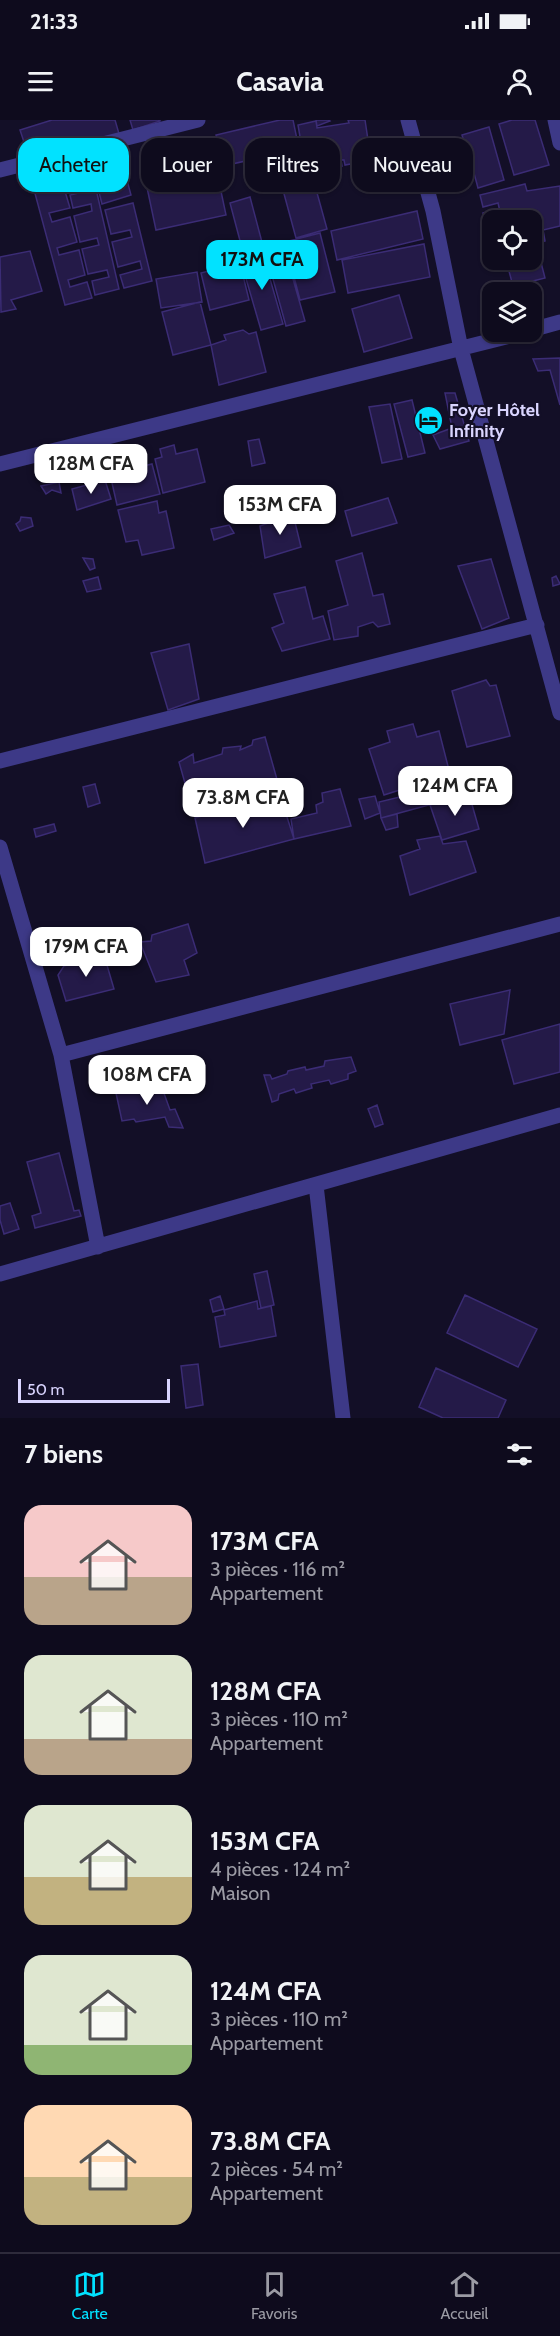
<!DOCTYPE html>
<html lang="fr">
<head>
<meta charset="utf-8">
<style>
  body { margin:0; font-family:Cabin,sans-serif; background:#1c192a; color:#f1f3f6; height:100vh; display:flex; flex-direction:column; font-size:22px; white-space:nowrap }
  * { box-sizing:border-box; margin:0 }
  p { font-size:20px; color:#9b9ba4 }
  .icon { flex:none; width:33px; height:33px; fill:none; stroke:currentColor; stroke-width:2; stroke-linecap:round; stroke-linejoin:round }
  .map { position:relative; height:1298px; overflow:hidden }
  .panel { display:flex; flex-direction:column; background:#0e0b1d; flex:1 }
  .panel>* { flex:none }
  .banner { position:absolute; left:18px; top:18px; width:525px; height:54px; display:flex; gap:12px }
  .tools { position:absolute; left:482px; top:90px; display:grid; gap:12px }
  .tools a { display:grid; place-items:center; width:60px; height:60px; border-radius:12px; background:#0e0b1d; box-shadow:0 2px 4px #0004,0 0 0 2px #2e2b3b; font-size:30px }
  .scale { position:absolute; left:18px; bottom:15px; width:152px; box-sizing:border-box; padding-left:6px; border:3px solid #dad5ff; border-top:0; font-size:16px; line-height:21px; white-space:nowrap; color:#dad5ff; -webkit-text-stroke:4px #130f27; paint-order:stroke }
  .price { position:absolute; translate:-50% -51px; padding:0 14px; border-radius:12px; background:#fff; color:#222; font-size:20px; line-height:39px; filter:drop-shadow(0 2px 3px #0008) }
  .price::after { content:''; position:absolute; left:50%; top:36px; width:18px; height:14px; margin-left:-9px; background:inherit; clip-path:polygon(0 0,100% 0,50% 100%) }
  .price.current { background:#01e2ff; color:#111 }
  ul { padding:0; list-style:none }
  li { display:flex; align-items:center; gap:18px; height:150px; padding:0 24px }
  li span { display:grid; place-items:center; flex:none; width:168px; height:120px; border-radius:18px; color:#555 }
  li>.icon { margin-inline-start:auto }
  span .icon { width:72px; height:72px; fill:#fffc; stroke-width:1 }
  li b { font-size:26px }
  h2 { display:flex; justify-content:space-between; align-items:center; height:72px; padding:0 24px; font-size:26px }
  .tag { padding:0 21px; border-radius:18px; background:#0e0b1d; box-shadow:0 2px 4px #0004,0 0 0 2px #2e2b3b; font-size:21px; line-height:54px }
  .tag.current { background:#01e2ff; color:#111 }
  .status { display:flex; justify-content:space-between; align-items:center; height:42px; padding:0 30px; background:#0e0b1d; direction:ltr }
  .status svg { height:16px; fill:currentColor }
  header { display:flex; justify-content:space-between; align-items:center; height:78px; padding:0 24px; background:#0e0b1d; font-size:27px; font-weight:800 }
  .tab-bar { display:flex; justify-content:space-around; align-items:center; height:84px; border-top:2px solid #2e2b3b; background:#0e0b1d; font-size:16px; color:#9b9ba4 }
  .tab-bar a { display:grid; justify-items:center; gap:3px }
  .tab-bar .current { color:#01e2ff }
  .map>svg:first-child { display:block }
</style>
</head>
<body>
<div class="status"><b>21:33</b><svg viewBox="0 0 49 12"><path d="M0 12V9h3v3zM5 12V6h3v6zM10 12V3h3v9zM15 12V0h3v12zM26 1h20v11H26zM47 4h2v5h-2z"/></svg></div>
<header><svg class="icon" aria-label="menu" viewBox="0 0 24 24"><path d="M4 6h16M4 12h16M4 18h16"/></svg>Casavia<svg class="icon" aria-label="person" viewBox="0 0 24 24"><circle cx="12" cy="8" r="4"/><path d="M4 21q1-7 8-7t8 7"/></svg></header>
<div class="map">
<svg width="560" height="1298" viewBox="0 0 560 1298">
  <rect width="100%" height="100%" fill="#130f27"/>
  <path fill="#241a48" stroke="#3b2c75" stroke-width="1.5" d="M52 0H115L122 24 34 52 20 10Z
    M130 0H160V1L133 10Z
    M280 0H293L299 29 223 46 216 15Z
    M316 0H329L330 1 317 6Z
    M348 0H365L371 40 345 45 344 40H341L342 46 334 47 333 41 324 43 325 48 315 50 313 44 305 46 298 5 316 1 317 8 349 3Z
    M512 0H535L549 45 514 55 499 4Z
    M489 7 504 60 478 68 474 53 470 55 462 26 465 25 462 15Z
    M122 42 131 75 102 84 98 68 104 66 99 48 107 45 109 53 117 51 115 44Z
    M215 43 226 95 156 110 145 58Z
    M311 51 327 109 296 118 280 59Z
    M61 58 70 88 49 93 52 102 70 97 77 122 57 128 59 135 79 130 85 155 68 160 70 167 87 162 92 178 65 185 33 66Z
    M525 64 527 71 560 66V106L543 110 545 121 533 124 531 100H502L498 83 483 87 480 75Z
    M96 69 119 169 95 175 92 161 109 157 107 150 88 154 82 129 99 125 97 118 80 122 74 96 92 91 91 84 73 88 70 75Z
    M250 77 263 126 243 132 230 83Z
    M133 83 152 161 124 168 120 155 142 149 140 141 118 147 112 122 132 117 130 110 111 114 105 90Z
    M497 89 500 100H492V126L483 93Z
    M417 91 423 119 337 140 331 111Z
    M320 113 335 172 300 180 285 122Z
    M283 124 305 201 286 206 265 130Z
    M424 124 430 157 348 173 342 140Z
    M537 127 545 158 513 166 506 140H531V128Z
    M30 131 42 171 11 180 16 189 1 192 0 137Z
    M262 131 283 204 261 210 240 138Z
    M240 143 249 180 210 190 201 153Z
    M197 152 202 182 161 188 156 159Z
    M399 175 412 218 364 232 352 189Z
    M200 182 211 225 173 235 162 192Z
    M243 210 249 214 256 212 266 252 219 265 211 225 226 220 224 215Z
    M560 238V285L550 250 538 251 533 239Z
    M445 273H455L469 321 440 329 433 315 452 308Z
    M412 280 425 333 408 337 394 284Z
    M390 284 402 339 382 343 369 287Z
    M259 319 265 343 252 346 248 321Z
    M174 325 176 334 197 329 205 362 163 373 155 339 162 337 160 329Z
    M152 344 160 374 117 385 110 354Z
    M105 360 111 379 77 390 72 369Z
    M59 362 61 373 52 370 46 374 41 366Z
    M388 378 397 403 352 416 345 391Z
    M157 381 159 393 166 391 174 428 142 435 138 420 126 422 118 390Z
    M293 394 301 427 265 438 260 406Z
    M21 397 31 398 33 406 20 411 16 404 20 401Z
    M229 405 234 413 214 420 211 409Z
    M362 433 373 476 383 474 390 504 378 507 373 502 358 507V516L334 520 328 491 348 485 336 441Z
    M83 438 93 439 95 448 90 450Z
    M491 439 509 498 482 509 458 446Z
    M556 456 560 464 553 466 552 458Z
    M98 457 101 469 87 472 83 461Z
    M305 467 313 499 323 496 330 519 282 531 272 508 284 503 274 474Z
    M189 524 199 579 168 590 151 533Z
    M486 560 490 566 496 565 510 616 467 627 452 571Z
    M413 604 417 617 439 611 450 654 384 675 369 629 390 622 387 611Z
    M265 617 278 663 192 688 179 642 193 634 194 643 222 634 223 628 241 626 240 630 252 625 253 620Z
    M466 661 469 674 381 698 379 682Z
    M95 664 100 683 88 687 83 667Z
    M340 669 351 706 294 719 291 699 317 693 316 685 323 682 322 673Z
    M469 674 479 709 442 720 430 685Z
    M280 675 294 719 205 743 195 698 228 689 229 684 241 681 246 685Z
    M375 676 380 693 365 699 359 679Z
    M397 694 398 707 386 710 381 698Z
    M54 704 56 711 36 717 34 709Z
    M440 716 443 724 466 721 476 752 410 775 400 736 420 729 417 720Z
    M188 804 197 833 184 840 189 855 156 862 140 822 151 821 152 815Z
    M104 835 114 869 66 881 58 855 64 846Z
    M510 870 504 914 460 925 450 884Z
    M560 904V952L514 964 502 920Z
    M351 937 356 951 348 954V959L331 964 329 960 311 964 312 968 296 973 294 969 279 974 278 980 272 982 264 955H270L272 959 287 954 288 951 305 947 306 950 324 946 325 941Z
    M161 965 170 990 175 989 183 1008 169 1007 165 997 136 1002 134 999 122 1001 116 973Z
    M377 985 383 1004 375 1007 368 989Z
    M59 1033 74 1091 79 1090 81 1096 35 1108 32 1096 41 1093 27 1042Z
    M10 1083 19 1109 4 1114 0 1100V1086Z
    M267 1151 274 1185 261 1188 254 1154Z
    M465 1175 537 1209 518 1247 447 1213Z
    M220 1176 224 1189 213 1192 210 1180Z
    M257 1181 258 1189 271 1186 276 1216 220 1227 215 1197 225 1195 224 1190Z
    M198 1244 203 1285 186 1288 181 1246Z
    M436 1248 506 1280 498 1298H443L419 1287Z"/>
  <g fill="none" stroke-linecap="round" stroke-linejoin="round">
    <path stroke="#3d3987" stroke-width="15" d="M408 0 433 91 461 229 560 593
      M555 0 560 23
      M0 50 198 0
      M531 210 560 202
      M0 344 526 212
      M0 641 537 505
      M0 727 61 935 98 1127
      M61 935 560 804
      M316 1065 343 1298
      M0 1154 560 995"/>
  </g>
  <defs>
    <symbol id="hotel-disc" viewBox="-11 -11 22 22"><circle r="9.5" fill="#01e2ff" stroke="#130f27"/><path d="M-6-4.5h1.5V1H6V5H4.5V3h-9V5H-6ZM-4 0a1.8 1.8 0 1 1 3.6 0ZM.5 0V-2.5h3Q6-2.5 6 0Z" fill="#111"/></symbol>
  </defs>
  <g fill-rule="evenodd">
    <use href="#hotel-disc" x="412" y="284" width="33" height="33"/>
  </g>
  <g text-anchor="middle" stroke-width="4.5" stroke-linejoin="round" paint-order="stroke">
    <g font-size="18" font-weight="bold" fill="#dad5ff" stroke="#130f27" text-anchor="start">
      <text x="449" y="296">Foyer Hôtel<tspan x="449" dy="21">Infinity</tspan></text>
    </g>
  </g>
</svg>
<div class="tools">
<a><svg class="icon" aria-label="locate" viewBox="0 0 24 24"><circle cx="12" cy="12" r="6"/><path d="M12 2v4M12 18v4M2 12h4M18 12h4"/></svg></a>
<a><svg class="icon" aria-label="layers" viewBox="0 0 24 24"><path d="M12 4l9 5-9 5-9-5zM3 14l9 5 9-5"/></svg></a>
</div>
<div class="scale">50 m</div>
<b class="price current" style="left:262px;top:171px">173M CFA</b>
<b class="price" style="left:91px;top:375px">128M CFA</b>
<b class="price" style="left:280px;top:416px">153M CFA</b>
<b class="price" style="left:455px;top:697px">124M CFA</b>
<b class="price" style="left:243px;top:709px">73.8M CFA</b>
<b class="price" style="left:86px;top:858px">179M CFA</b>
<b class="price" style="left:147px;top:986px">108M CFA</b>
<div class="banner">
<a class="tag current">Acheter</a>
<a class="tag">Louer</a>
<a class="tag">Filtres</a>
<a class="tag">Nouveau</a>
</div>
</div>
<section class="panel">
<h2>7 biens<svg class="icon" aria-label="filters" viewBox="0 0 24 24"><path d="M4 7h16M4 17h16"/><circle cx="9" cy="7" r="2"/><circle cx="15" cy="17" r="2"/></svg></h2>
<ul>
<li><span style="background:linear-gradient(#f6c9c9 60%,#b9a48a 0)"><svg class="icon" aria-label="home" viewBox="0 0 24 24"><path d="M3 11l9-7 9 7M6 9v11h12V9"/></svg></span><div><b>173M CFA</b><p>3 pièces · 116 m²</p><p>Appartement</p></div></li>
<li><span style="background:linear-gradient(#dfe7d0 70%,#b9a48a 0)"><svg class="icon" aria-label="home" viewBox="0 0 24 24"><path d="M3 11l9-7 9 7M6 9v11h12V9"/></svg></span><div><b>128M CFA</b><p>3 pièces · 110 m²</p><p>Appartement</p></div></li>
<li><span style="background:linear-gradient(#dfe7d0 60%,#c2b280 0)"><svg class="icon" aria-label="home" viewBox="0 0 24 24"><path d="M3 11l9-7 9 7M6 9v11h12V9"/></svg></span><div><b>153M CFA</b><p>4 pièces · 124 m²</p><p>Maison</p></div></li>
<li><span style="background:linear-gradient(#dfe7d0 75%,#8fb573 0)"><svg class="icon" aria-label="home" viewBox="0 0 24 24"><path d="M3 11l9-7 9 7M6 9v11h12V9"/></svg></span><div><b>124M CFA</b><p>3 pièces · 110 m²</p><p>Appartement</p></div></li>
<li><span style="background:linear-gradient(#ffd9b3 60%,#c2b280 0)"><svg class="icon" aria-label="home" viewBox="0 0 24 24"><path d="M3 11l9-7 9 7M6 9v11h12V9"/></svg></span><div><b>73.8M CFA</b><p>2 pièces · 54 m²</p><p>Appartement</p></div></li>
</ul>
</section>
<nav class="tab-bar">
<a class="current"><svg class="icon" aria-label="map" viewBox="0 0 24 24"><path d="M3 6l6-2 6 2 6-2v14l-6 2-6-2-6 2zM9 4v14M15 6v14"/></svg>Carte</a>
<a><svg class="icon" aria-label="saved" viewBox="0 0 24 24"><path d="M7 4h10v16l-5-4-5 4z"/></svg>Favoris</a>
<a><svg class="icon" aria-label="home" viewBox="0 0 24 24"><path d="M3 11l9-7 9 7M6 9v11h12V9"/></svg>Accueil</a>
</nav>
</body>
</html>
